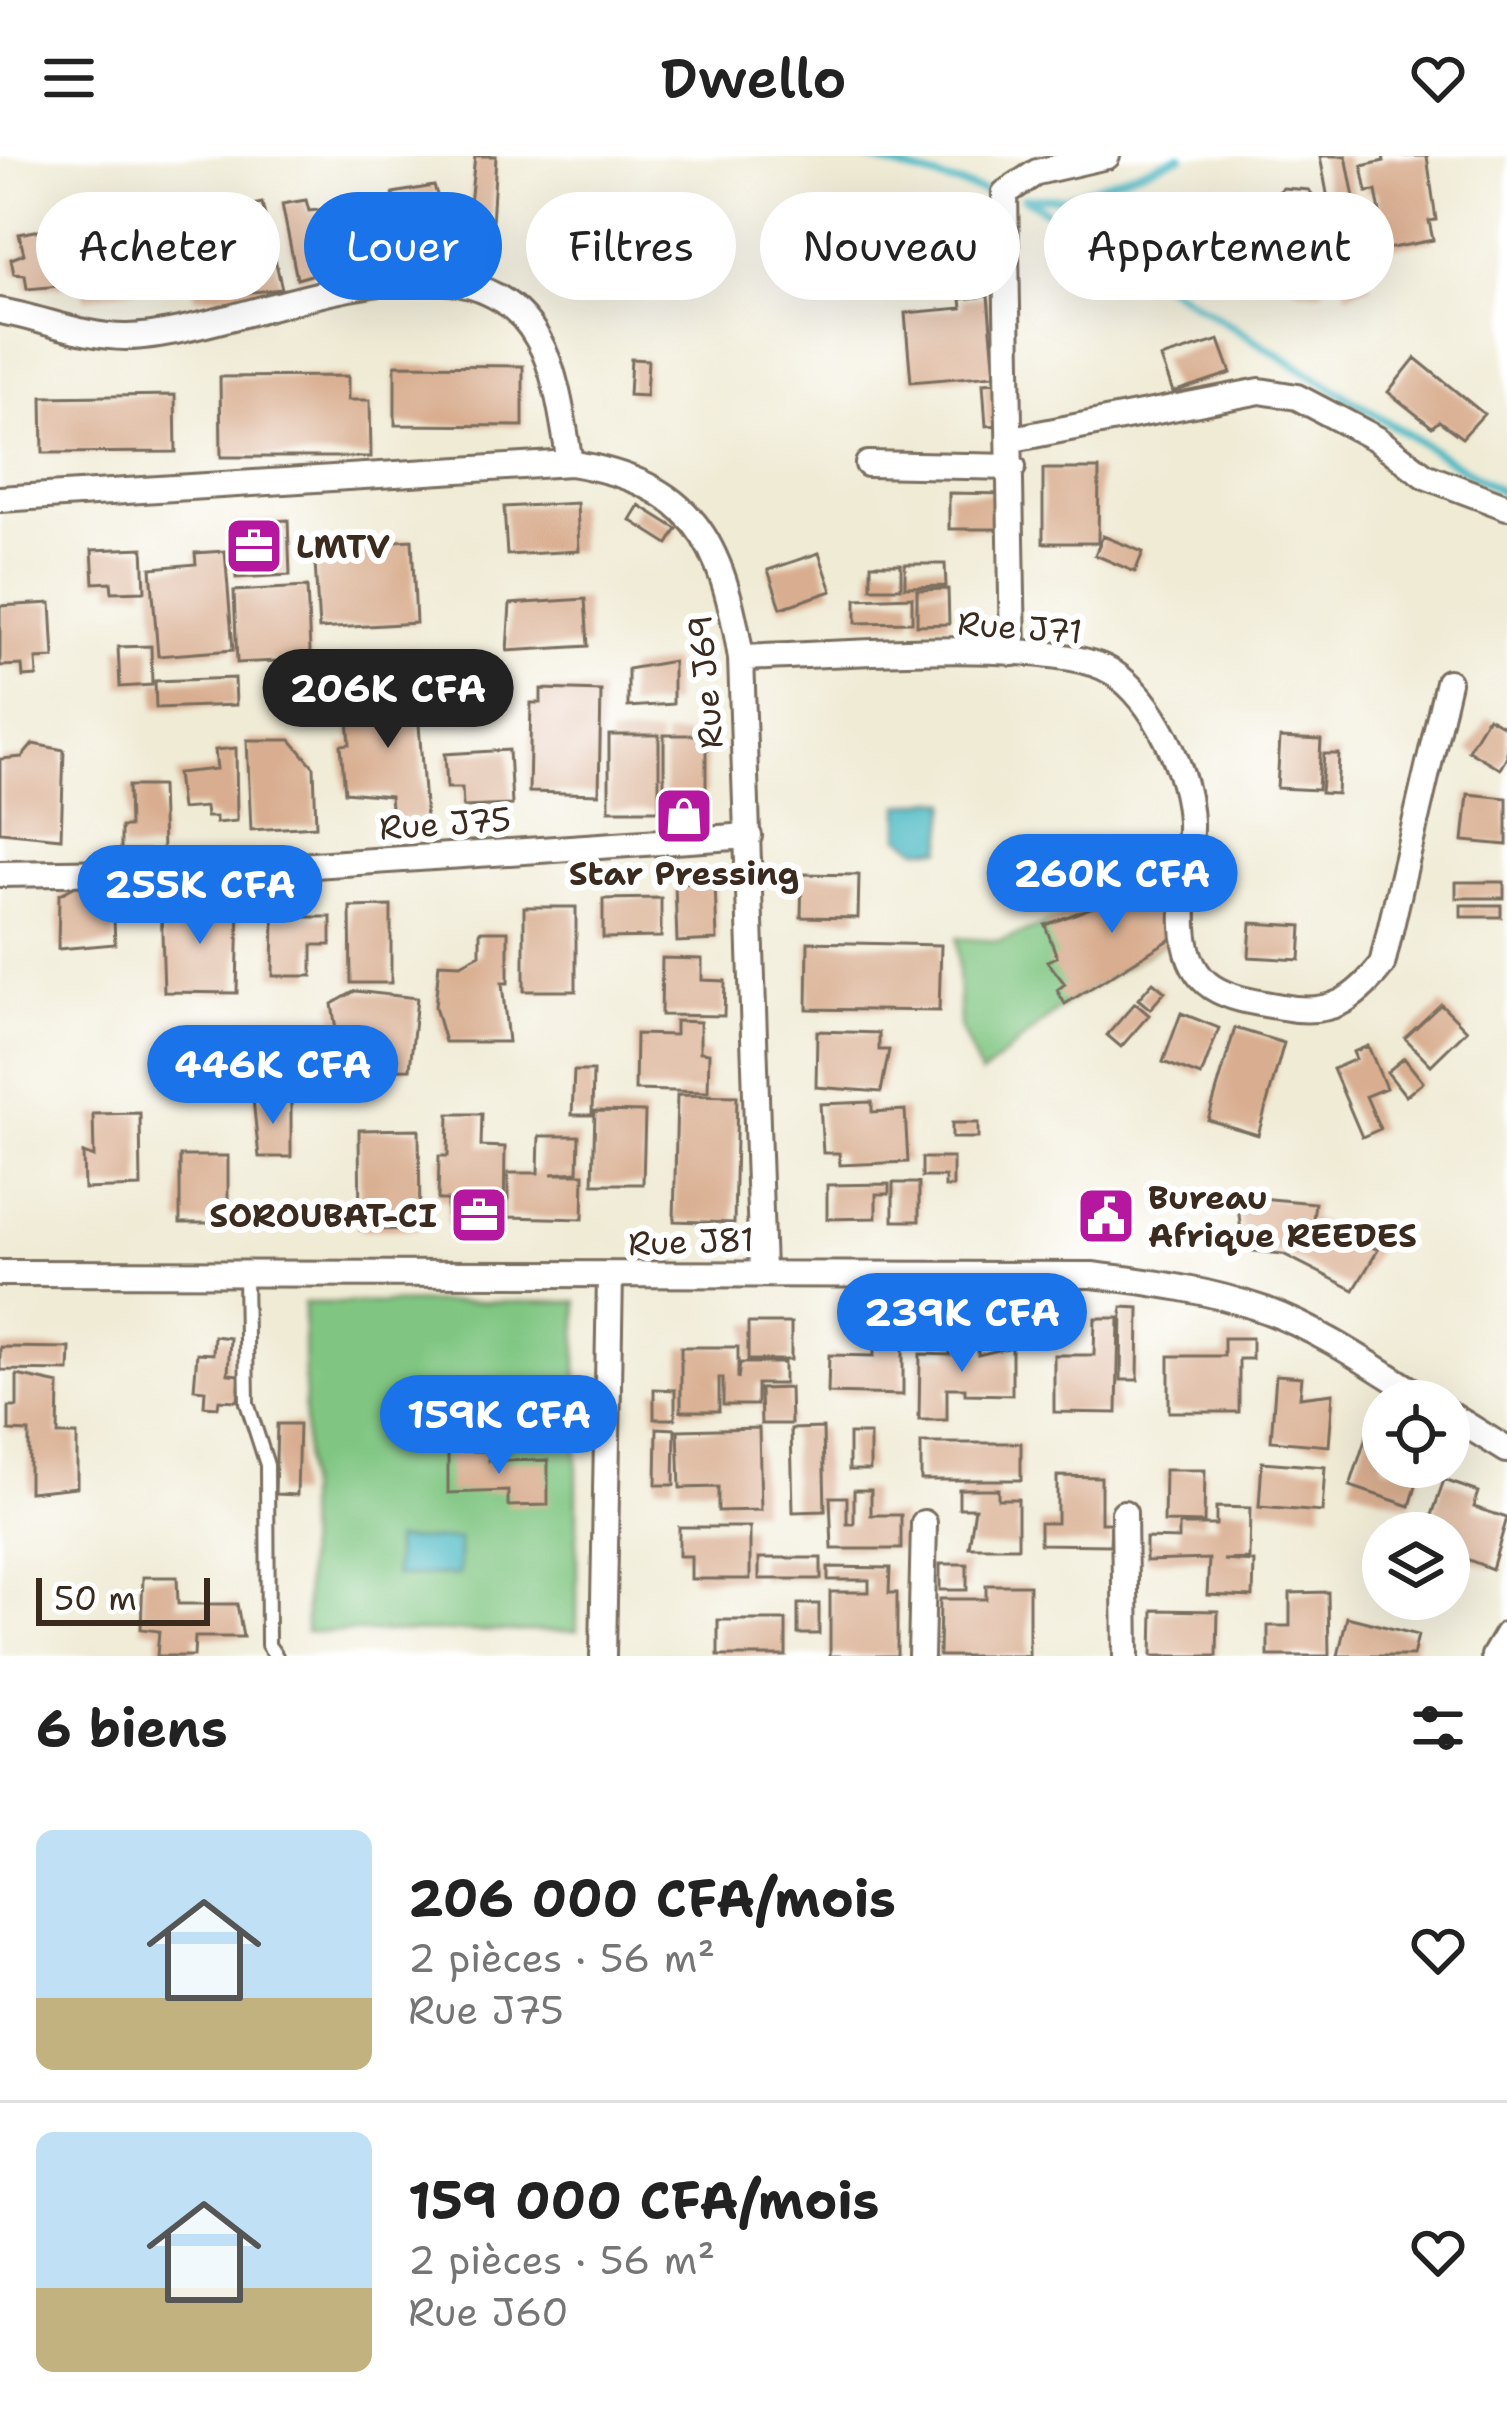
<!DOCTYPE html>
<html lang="fr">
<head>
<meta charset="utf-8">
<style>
  body { margin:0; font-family:"Shantell Sans",sans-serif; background:#f6f6f6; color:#222; height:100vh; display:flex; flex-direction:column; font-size:45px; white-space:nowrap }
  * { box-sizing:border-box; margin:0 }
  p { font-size:39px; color:#767676 }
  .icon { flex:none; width:66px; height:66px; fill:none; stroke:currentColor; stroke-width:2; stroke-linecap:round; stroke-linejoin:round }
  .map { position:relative; height:1500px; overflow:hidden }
  .side { display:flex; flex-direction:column; background:#fff; flex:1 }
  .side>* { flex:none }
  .hud { position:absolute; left:36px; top:36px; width:1437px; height:108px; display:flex; gap:24px }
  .tools { position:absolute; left:1362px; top:1224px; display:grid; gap:24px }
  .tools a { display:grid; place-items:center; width:108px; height:108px; border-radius:50%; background:#fff; box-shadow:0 12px 48px #0002; font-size:60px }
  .scale { position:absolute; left:36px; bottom:30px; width:174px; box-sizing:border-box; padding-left:12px; border:6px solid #3b2a1e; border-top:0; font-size:33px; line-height:42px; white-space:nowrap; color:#3b2a1e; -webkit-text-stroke:9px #fff; paint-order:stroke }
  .price { position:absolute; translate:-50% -102px; padding:0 27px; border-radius:42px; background:#1a73e8; color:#fff; font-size:39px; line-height:78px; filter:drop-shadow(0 3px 6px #0008) }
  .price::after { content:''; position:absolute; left:50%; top:72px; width:36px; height:27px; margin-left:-18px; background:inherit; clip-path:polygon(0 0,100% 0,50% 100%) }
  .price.current { background:#222; color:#fff }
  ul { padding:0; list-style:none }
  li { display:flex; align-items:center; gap:36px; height:300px; padding:0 36px }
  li+li { border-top:3px solid #e0e0e0 }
  li span { display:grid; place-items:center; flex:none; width:336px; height:240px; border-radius:18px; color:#555 }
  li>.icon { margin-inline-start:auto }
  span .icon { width:144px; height:144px; fill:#fffc; stroke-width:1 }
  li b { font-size:51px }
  h2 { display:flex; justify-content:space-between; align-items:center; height:144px; padding:0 36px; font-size:51px }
  .tag { padding:0 42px; border-radius:54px; background:#fff; box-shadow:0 12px 48px #0002; font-size:42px; line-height:108px }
  .tag.current { background:#1a73e8; color:#fff }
  header { display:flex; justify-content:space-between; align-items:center; height:156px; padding:0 36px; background:#fff; font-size:54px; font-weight:600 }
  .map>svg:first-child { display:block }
</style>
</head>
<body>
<header><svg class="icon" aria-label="menu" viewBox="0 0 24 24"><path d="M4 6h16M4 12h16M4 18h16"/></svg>Dwello<svg class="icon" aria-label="heart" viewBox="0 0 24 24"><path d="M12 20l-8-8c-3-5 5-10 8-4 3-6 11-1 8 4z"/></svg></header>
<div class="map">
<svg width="1507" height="1500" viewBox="0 0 1507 1500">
  <rect width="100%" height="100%" fill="#fff"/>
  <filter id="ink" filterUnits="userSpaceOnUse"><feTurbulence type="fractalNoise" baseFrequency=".00833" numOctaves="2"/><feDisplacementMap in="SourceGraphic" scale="24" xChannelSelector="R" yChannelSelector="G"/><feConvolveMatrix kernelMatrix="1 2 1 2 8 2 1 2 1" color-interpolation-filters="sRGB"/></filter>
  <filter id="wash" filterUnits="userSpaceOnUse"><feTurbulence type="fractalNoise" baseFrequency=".004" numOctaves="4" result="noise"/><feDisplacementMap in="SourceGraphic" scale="48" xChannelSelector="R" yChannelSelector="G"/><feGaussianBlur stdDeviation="2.7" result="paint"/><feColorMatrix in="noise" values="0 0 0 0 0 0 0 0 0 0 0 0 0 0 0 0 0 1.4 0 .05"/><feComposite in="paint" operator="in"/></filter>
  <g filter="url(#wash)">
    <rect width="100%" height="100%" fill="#f0ebd5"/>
    <path fill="#80c682" stroke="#5e7850" stroke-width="3" d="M1179 719 1174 781 1065 848 981 919 960 871 957 782 1000 785Z
      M577 1146V1475L306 1476 304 1147Z"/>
    <path fill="#4bb9c3" stroke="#437270" stroke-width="3" d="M936 644 948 646 942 693H918L900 681V649Z
      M459 1383V1419L395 1420 394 1384Z"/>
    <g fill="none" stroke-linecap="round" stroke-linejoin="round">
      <path stroke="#4bb9c3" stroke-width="8" d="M858 0 1001 40
        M1024 42 1506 339
        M1028 42H1064L1181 0"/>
    </g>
    <g id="blocks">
      <path fill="#d9ae90" d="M475 0H496L492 69 468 68Z
        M1320 0H1346L1371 130 1346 139Z
        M1383 0H1427L1436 64 1429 65 1433 84 1387 93 1376 35 1367 36 1362 10 1384 5Z
        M434 30 444 59 443 88 406 92 407 103 381 107 376 51 395 46 393 37Z
        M1283 32 1309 34 1325 56 1339 111 1320 137 1298 134 1287 124 1276 94 1269 44Z
        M1222 33 1229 50 1205 61 1196 44Z
        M306 44 309 55 319 54 320 59 353 57 357 106 297 123 282 48Z
        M262 47 282 133 195 142 178 64Z
        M150 55 157 81 158 128 85 143 82 128 27 133 25 119 14 118 11 103 24 98 19 78 85 66V58Z
        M918 60 993 86 987 121 909 87Z
        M922 100 923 130 900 131 899 101Z
        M988 140 995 219 911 226 905 157 962 152 961 143Z
        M1219 184 1231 217 1173 236 1161 202Z
        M1415 202 1484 258 1462 282 1439 265 1432 271 1388 236Z
        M631 203 648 204 646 240 629 239Z
        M395 209 523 210V270L395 269Z
        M348 220V244H370L371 301H221L220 221Z
        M999 226 1002 269 986 270 983 227Z
        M175 239 176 296 43 297 42 241Z
        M1043 313H1099L1098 387H1043Z
        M949 337 1008 338V373H949Z
        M577 347 579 395 507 399 504 351Z
        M639 349 677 373 668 388 630 364Z
        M288 364 290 419 236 422 233 367Z
        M1103 380 1143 396 1135 416 1095 399Z
        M412 384 416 467 319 473 314 390Z
        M143 392 145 435 112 436 111 426 94 427 92 394Z
        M225 395 233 494 158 500 151 412 196 408 195 397Z
        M819 397 832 435 781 452 768 414Z
        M871 408H901V432H871Z
        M905 408H945L946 430 905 431Z
        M307 431 311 516 276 517 275 505 237 507 234 435Z
        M948 433 949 468 917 469V434Z
        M912 441V466L856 467V443Z
        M585 443 588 490 507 495 510 448Z
        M51 447 54 502 36 503 37 520 23 521 22 509 0 510V450Z
        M151 490 152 529 120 531 118 491Z
        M673 505V548L628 551V513Z
        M389 515H415L426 663H392L390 640 345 636 341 589 350 588 347 551 395 553Z
        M235 522 236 549 156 552 155 525Z
        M541 533 601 535 599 638 529 636 531 547H541Z
        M1488 561 1507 572V600L1500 613 1468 594Z
        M609 579H659V654H609Z
        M664 579H706V639H664Z
        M1280 582 1321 584 1318 634 1277 632Z
        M247 584H291L314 611 316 670 251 674Z
        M33 588 64 594 61 682 0 676V603L22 601Z
        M236 592 237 665 216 667V661H206L205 651 181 653 177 617 217 613 215 594Z
        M509 594 512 649 463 651 462 632H447L445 598Z
        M1324 598H1339L1337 638 1321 637Z
        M128 630H161L163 694H121V671H129Z
        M1468 638 1507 642V689L1463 685Z
        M802 718 859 719 858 762 801 761Z
        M1179 719 1174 781 1065 848 1057 834 1065 828 1047 805 1057 801 1045 769Z
        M87 724 113 739 115 788 58 793 59 739Z
        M715 726 717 784 677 786 675 728Z
        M1456 726H1504V742H1456Z
        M661 742V781L603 782V743Z
        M239 745 237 837 164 836 161 747Z
        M1461 749H1501V761H1461Z
        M391 750V827H351L350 751Z
        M524 751H576V835H524Z
        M274 761H331V789H312V820H273Z
        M1251 767 1302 770 1300 804 1249 801Z
        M480 775H508V827H502L508 886H445L435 851 439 807 461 808 480 798Z
        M808 786 941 789 939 855 807 853Z
        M662 802 702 803V824L725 825 724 860 661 859Z
        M1153 826 1165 836 1150 853 1138 843Z
        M355 835 417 842 410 913 342 914 332 848Z
        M1135 847 1149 859 1121 891 1107 879Z
        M1441 848 1467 874 1431 909 1405 882Z
        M1181 857 1219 872 1201 920 1163 906Z
        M675 865 700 866V896L709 897 708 936 635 934 636 878 675 879Z
        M1235 872 1284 887 1258 979 1208 964Z
        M817 875 879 877V894H889L881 936 816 931Z
        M1368 890 1386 932 1366 940 1380 973 1362 981 1333 913 1356 903 1353 896Z
        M1404 902 1423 926 1406 940 1387 916Z
        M574 915H593L592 959H572Z
        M677 939 737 940 734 1067 674 1065Z
        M253 943H291V1001H259Z
        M872 946V956L905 954 908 1006 840 1009 839 997H823L820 948Z
        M595 955 645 956 643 1028H593Z
        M140 957 141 1031 84 1033 83 997 94 1001 93 958Z
        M449 958H482L481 990 505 991 504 1069 447 1068V1044H438L439 1000H448Z
        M952 967H978V982H952Z
        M419 973 420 1073 360 1074 359 974Z
        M539 980H579L578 1016 551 1018H584L583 1063 508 1061V1017H538Z
        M180 1000H228V1050H218L211 1067H180Z
        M922 1002H953V1031H945V1021H922Z
        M893 1027H919V1065H893Z
        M889 1028V1038H876V1062L827 1063V1029Z
        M1237 1040 1315 1047 1313 1063 1378 1094 1354 1134 1283 1098 1243 1094Z
        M1122 1151 1139 1152 1138 1224H1121Z
        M1095 1162H1119L1117 1257 1054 1256V1199H1094Z
        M748 1167H791V1204H748Z
        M950 1179H979L978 1199 1012 1191V1239L965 1238V1232H947V1264H919L920 1198 950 1199Z
        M214 1180 230 1182 228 1218 240 1219 238 1245 219 1244 218 1251 204 1250 205 1234 194 1233 197 1197 213 1198Z
        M1224 1182H1252V1203H1239V1256H1169V1200H1224Z
        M874 1188 903 1189V1239L828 1237 829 1199 874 1200Z
        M0 1191 70 1192 69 1215 0 1214Z
        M681 1191H738V1223L740 1207H784V1228H757V1249H723V1222H719V1255H681Z
        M17 1219 59 1228 58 1279H77V1331L29 1336V1276L9 1275V1251H17Z
        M1276 1219 1302 1221 1300 1241 1333 1237 1329 1290 1271 1285Z
        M790 1232 791 1268H761L760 1233Z
        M654 1233 675 1234V1263H654Z
        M277 1268H299L297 1339 275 1338Z
        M1370 1269 1383 1274V1311H1422L1410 1350 1350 1330Z
        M657 1272 675 1273 674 1329H656Z
        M759 1272 761 1354 718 1355V1331L680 1332 678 1274Z
        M823 1272 825 1355 793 1356 791 1273Z
        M849 1278H870V1314H849Z
        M921 1287H1021V1324H921Z
        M448 1295H489V1305L548 1304V1349L508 1350V1335L448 1337Z
        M1262 1306 1325 1311 1322 1356 1259 1351Z
        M1165 1314H1205L1204 1367 1164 1366Z
        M1057 1320 1101 1321V1367H1111L1110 1389 1040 1388V1367H1057Z
        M1444 1324 1479 1336 1474 1351 1507 1362 1492 1413 1461 1401 1464 1393 1449 1388V1377H1426Z
        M959 1333H998V1343H1018V1391H969L975 1352H959Z
        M854 1334H871V1359H901V1393H832L830 1341H847V1368H854Z
        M1216 1351 1250 1352 1249 1403 1223 1404 1254 1406 1253 1441 1207 1439 1209 1403 1146 1405V1382L1179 1383V1369H1216Z
        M679 1371H750V1423H691V1400H679Z
        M759 1402H821V1423H759Z
        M940 1408H967V1434H940Z
        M828 1411 890 1412 889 1437H897V1500H830V1436H869V1424H828Z
        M143 1421H177L178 1448H237L243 1481H195L194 1500H157L159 1475 141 1473Z
        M986 1429H1029V1500H939L940 1443H986Z
        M1328 1436 1329 1500H1268V1470H1290V1437Z
        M798 1448H819V1478H798Z
        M1153 1454 1218 1455 1217 1500H1152Z
        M1347 1461 1418 1479 1413 1500H1338Z
        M718 1464H786V1500H718Z"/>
    </g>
  </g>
  <g filter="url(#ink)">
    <use href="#blocks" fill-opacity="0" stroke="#7a6e5e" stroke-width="3"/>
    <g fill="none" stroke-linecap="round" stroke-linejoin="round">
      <defs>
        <path id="lane" d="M245 1119 247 1247 267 1309 268 1489 276 1500"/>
        <path id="street" d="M0 155C41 162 84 181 126 181 238 180 466 52 538 183 558 219 563 267 570 307
          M1013 283 1260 235 1297 241 1377 283 1425 320 1507 351
          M868 308 1013 311
          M0 343 570 307C694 327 722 385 741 502L762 1115
          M1013 497 1005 37 1037 16 1107 0
          M741 502C818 500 1056 479 1112 516 1155 544 1188 616 1190 666 1192 713 1164 799 1212 831 1232 844 1260 847 1282 851 1330 860 1354 845 1382 809L1448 526
          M0 718 239 714 749 680
          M0 1117 1092 1119C1151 1126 1209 1134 1265 1154 1323 1175 1376 1213 1428 1245
          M1449 1258 1507 1294
          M1124 1357 1126 1500
          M603 1500 610 1120
          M921 1500 924 1367
          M1494 1500 1507 1478"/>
      </defs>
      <use href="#lane" stroke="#7a6e5e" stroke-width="18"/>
      <use href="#street" stroke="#7a6e5e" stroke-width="30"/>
      <use href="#lane" stroke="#fff" stroke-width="12"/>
      <use href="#street" stroke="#fff" stroke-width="24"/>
    </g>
  </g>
  <defs>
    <symbol id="office-square" viewBox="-11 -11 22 22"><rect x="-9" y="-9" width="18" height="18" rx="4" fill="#b5179e" stroke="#fff"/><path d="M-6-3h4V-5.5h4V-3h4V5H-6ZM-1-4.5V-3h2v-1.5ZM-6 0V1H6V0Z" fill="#fff"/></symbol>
    <symbol id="shop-square" viewBox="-11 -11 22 22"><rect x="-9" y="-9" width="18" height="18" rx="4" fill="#b5179e" stroke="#fff"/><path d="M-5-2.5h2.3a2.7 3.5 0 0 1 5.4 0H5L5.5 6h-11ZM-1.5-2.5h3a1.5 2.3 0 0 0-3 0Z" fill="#fff"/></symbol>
    <symbol id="civic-square" viewBox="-11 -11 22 22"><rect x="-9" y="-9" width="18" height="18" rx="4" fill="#b5179e" stroke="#fff"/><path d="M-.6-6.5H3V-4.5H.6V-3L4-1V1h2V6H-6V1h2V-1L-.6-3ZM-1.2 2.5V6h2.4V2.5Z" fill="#fff"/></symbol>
  </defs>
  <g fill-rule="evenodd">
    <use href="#office-square" x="221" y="357" width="66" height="66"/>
    <use href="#shop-square" x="651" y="627" width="66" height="66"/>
    <use href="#office-square" x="446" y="1026" width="66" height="66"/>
    <use href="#civic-square" x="1073" y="1027" width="66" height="66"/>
  </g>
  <g text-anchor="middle" stroke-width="12" stroke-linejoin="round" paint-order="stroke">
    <g font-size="33" font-weight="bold" fill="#3b2a1e" stroke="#fff" text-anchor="start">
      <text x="296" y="402">LMTV</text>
      <text x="684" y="729" text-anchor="middle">Star Pressing</text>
      <text x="1148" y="1053">Bureau<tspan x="1148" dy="38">Afrique REEDES</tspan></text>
      <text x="437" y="1071" text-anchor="end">SOROUBAT-CI</text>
    </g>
    <g font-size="33" fill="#3b2a1e" stroke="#fff">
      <text transform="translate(1020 471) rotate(4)" y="12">Rue J71</text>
      <text transform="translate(705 526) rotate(-95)" y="12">Rue J69</text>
      <text transform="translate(445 667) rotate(-4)" y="12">Rue J75</text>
      <text transform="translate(691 1085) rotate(-2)" y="12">Rue J81</text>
    </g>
  </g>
</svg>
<div class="tools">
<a><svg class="icon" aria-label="locate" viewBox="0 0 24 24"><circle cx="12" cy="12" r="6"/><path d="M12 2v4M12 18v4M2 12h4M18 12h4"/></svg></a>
<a><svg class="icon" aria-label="layers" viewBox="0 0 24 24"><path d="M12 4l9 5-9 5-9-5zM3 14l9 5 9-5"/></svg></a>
</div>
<div class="scale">50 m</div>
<b class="price current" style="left:388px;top:595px">206K CFA</b>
<b class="price" style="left:1112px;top:780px">260K CFA</b>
<b class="price" style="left:200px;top:791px">255K CFA</b>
<b class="price" style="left:273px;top:971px">446K CFA</b>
<b class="price" style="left:962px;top:1219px">239K CFA</b>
<b class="price" style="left:499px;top:1321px">159K CFA</b>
<div class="hud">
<a class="tag">Acheter</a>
<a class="tag current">Louer</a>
<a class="tag">Filtres</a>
<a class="tag">Nouveau</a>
<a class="tag">Appartement</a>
</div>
</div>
<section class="side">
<h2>6 biens<svg class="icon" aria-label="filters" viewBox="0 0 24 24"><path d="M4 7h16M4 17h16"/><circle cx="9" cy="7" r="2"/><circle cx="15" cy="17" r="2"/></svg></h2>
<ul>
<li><span style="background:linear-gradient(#bfe0f5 70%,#c2b280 0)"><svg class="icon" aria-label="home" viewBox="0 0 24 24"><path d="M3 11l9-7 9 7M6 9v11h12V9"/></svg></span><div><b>206 000 CFA/mois</b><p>2 pièces · 56 m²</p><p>Rue J75</p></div><svg class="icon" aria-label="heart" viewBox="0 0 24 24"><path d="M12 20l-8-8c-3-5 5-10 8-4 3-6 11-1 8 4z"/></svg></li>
<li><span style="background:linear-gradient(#bfe0f5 65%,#c2b280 0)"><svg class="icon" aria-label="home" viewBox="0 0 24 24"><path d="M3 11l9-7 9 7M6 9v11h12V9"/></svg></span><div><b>159 000 CFA/mois</b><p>2 pièces · 56 m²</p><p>Rue J60</p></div><svg class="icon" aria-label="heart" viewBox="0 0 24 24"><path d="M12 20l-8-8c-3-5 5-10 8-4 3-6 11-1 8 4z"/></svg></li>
</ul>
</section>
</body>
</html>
